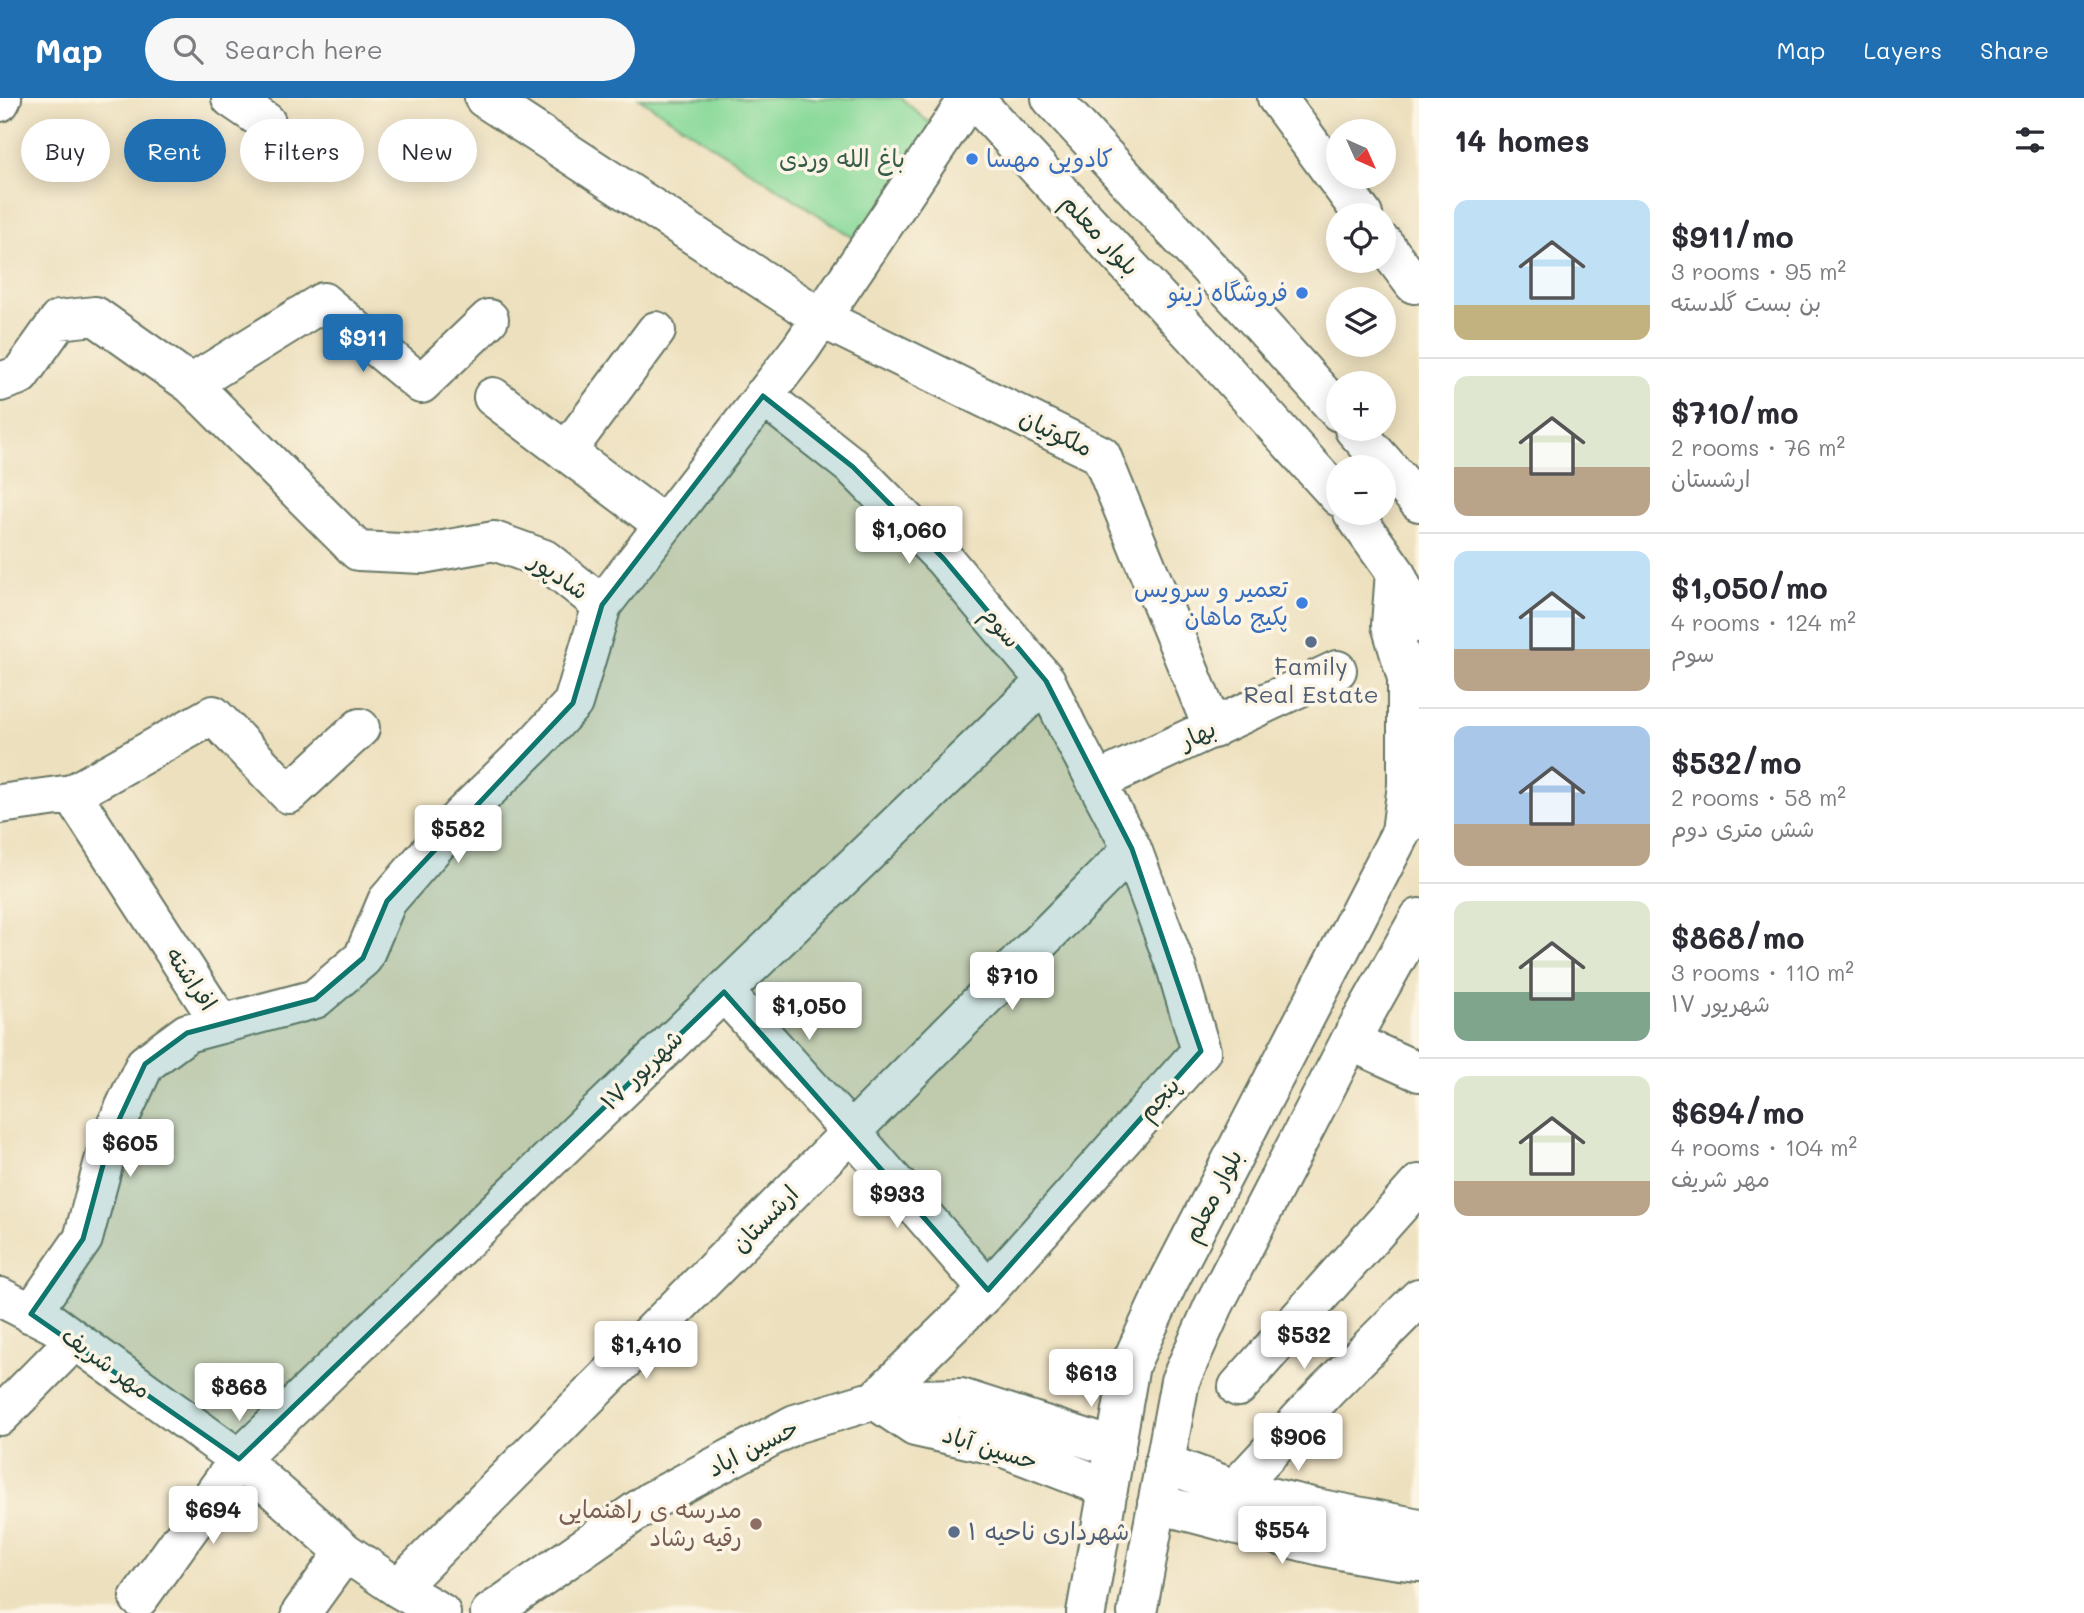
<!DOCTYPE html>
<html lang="en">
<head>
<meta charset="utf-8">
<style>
  body { margin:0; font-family:Mali,"Playpen Sans Arabic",sans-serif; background:#f7f7f7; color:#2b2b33; height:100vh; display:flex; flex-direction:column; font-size:26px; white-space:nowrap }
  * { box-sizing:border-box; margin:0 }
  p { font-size:23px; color:#7c7c81 }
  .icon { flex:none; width:38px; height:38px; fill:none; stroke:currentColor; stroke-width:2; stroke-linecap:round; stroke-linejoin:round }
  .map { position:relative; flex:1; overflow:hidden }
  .side { display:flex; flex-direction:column; background:#fff; width:665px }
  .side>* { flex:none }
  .hud { position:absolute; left:21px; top:21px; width:665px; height:63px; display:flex; gap:14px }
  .needle { width:46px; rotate:135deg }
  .fabs { position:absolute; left:1326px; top:21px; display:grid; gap:14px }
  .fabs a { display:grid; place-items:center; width:70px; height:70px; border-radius:50%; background:#fff; box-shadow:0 4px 18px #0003; font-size:35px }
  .price { position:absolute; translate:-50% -60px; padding:0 16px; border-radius:7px; background:#fff; color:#222; font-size:23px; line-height:46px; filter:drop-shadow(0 2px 4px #0008) }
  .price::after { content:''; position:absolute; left:50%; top:42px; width:21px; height:16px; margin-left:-10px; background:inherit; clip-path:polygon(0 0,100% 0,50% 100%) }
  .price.on { background:#1f6fb2; color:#fff }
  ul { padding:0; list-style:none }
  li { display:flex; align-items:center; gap:21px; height:175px; padding:0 35px }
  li+li { border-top:2px solid #e1e1e2 }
  li span { display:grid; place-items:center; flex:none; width:196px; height:140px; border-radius:14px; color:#555 }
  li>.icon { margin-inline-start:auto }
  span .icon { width:84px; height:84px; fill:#fffc; stroke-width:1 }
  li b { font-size:30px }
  h2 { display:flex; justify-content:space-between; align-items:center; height:84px; padding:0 35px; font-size:30px }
  .pill { padding:0 24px; border-radius:32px; background:#fff; box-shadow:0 4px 18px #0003; font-size:24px; line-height:63px }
  .pill.on { background:#1f6fb2; color:#fff }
  header { display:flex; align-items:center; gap:42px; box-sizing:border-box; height:98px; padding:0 35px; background:#1f6fb2; color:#fff }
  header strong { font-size:33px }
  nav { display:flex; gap:38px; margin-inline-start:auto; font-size:24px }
  .search { width:490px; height:63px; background:#f7f7f7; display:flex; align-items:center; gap:18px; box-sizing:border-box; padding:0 24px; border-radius:38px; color:#7c7c81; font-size:26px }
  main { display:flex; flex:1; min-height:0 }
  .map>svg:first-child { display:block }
</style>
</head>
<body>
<header>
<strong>Map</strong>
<div class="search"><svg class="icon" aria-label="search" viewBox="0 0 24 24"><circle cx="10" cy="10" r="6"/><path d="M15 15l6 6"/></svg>Search here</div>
<nav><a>Map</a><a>Layers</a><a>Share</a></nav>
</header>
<main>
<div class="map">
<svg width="1419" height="1515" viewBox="0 0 1419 1515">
  <rect width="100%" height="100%" fill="#fcf5e5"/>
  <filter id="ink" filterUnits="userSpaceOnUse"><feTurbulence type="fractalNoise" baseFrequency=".0143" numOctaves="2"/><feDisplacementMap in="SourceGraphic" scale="14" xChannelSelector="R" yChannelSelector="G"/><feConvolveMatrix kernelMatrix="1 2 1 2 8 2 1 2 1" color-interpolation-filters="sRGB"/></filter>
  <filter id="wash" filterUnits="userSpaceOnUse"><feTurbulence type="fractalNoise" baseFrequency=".00686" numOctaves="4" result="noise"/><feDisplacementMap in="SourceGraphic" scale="28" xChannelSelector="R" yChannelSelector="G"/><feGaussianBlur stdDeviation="1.57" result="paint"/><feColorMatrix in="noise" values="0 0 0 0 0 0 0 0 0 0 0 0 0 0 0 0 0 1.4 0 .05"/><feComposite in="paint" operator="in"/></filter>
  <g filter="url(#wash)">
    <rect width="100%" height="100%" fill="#ede0be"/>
    <path fill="#88d999" stroke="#548b66" stroke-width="2" d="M639 0H901L932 27 863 146Z"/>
  </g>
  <g filter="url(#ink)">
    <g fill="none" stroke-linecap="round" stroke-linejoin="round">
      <defs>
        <path id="minor" d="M231 0 266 24
          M484 0 821 220 1101 357 1213 631
          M1277 0 1363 117
          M1384 146 1414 186
          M0 284 20 277 59 222 95 218 191 286 358 453 422 456 494 443 544 461 602 507
          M191 286 323 204 421 286 489 221
          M763 298 853 369 944 461 1046 583 1068 630 1132 751 1176 869 1201 953 988 1192 875 1302
          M493 299 664 427
          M566 354 656 233
          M1096 684 1337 572
          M72 696 213 617 289 696 360 630
          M0 706 72 696 221 926
          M724 894 851 1034 988 1192
          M1350 943 1419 974
          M0 1199 53 1226 75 1242 239 1361 345 1454 398 1490 441 1515
          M31 1216 83 1141 110 1041 145 966 187 935 315 901 363 860 387 803 461 718 535 646 573 605 602 507 801 250 969 0
          M1238 1289 1419 1086
          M875 1302 915 1329 999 1348 1108 1390
          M0 1318 75 1242
          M1164 1365 1235 1391 1321 1411 1419 1430
          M1235 1391 1327 1292 1419 1200
          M1157 1406C1244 1427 1330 1456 1419 1464
          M398 1490 1132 751
          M139 1500 239 1361 1046 583
          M301 1515 345 1454
          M490 1515 651 1403 795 1326 875 1302 961 1300 1116 1350"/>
        <path id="major" d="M973 0 1203 248 1339 399
          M1051 0 1246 210 1339 314
          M0 4 2 0
          M1354 331 1419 404
          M1353 415 1395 474 1419 525
          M1395 474 1391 527 1407 580V687L1401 734
          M1086 1515 1130 1267 1168 1185 1401 734 1419 710
          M1137 1515 1180 1283 1214 1207 1350 943 1419 820"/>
      </defs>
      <use href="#minor" stroke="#677664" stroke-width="42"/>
      <use href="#major" stroke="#677664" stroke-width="42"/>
      <use href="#minor" stroke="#fff" stroke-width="38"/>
      <use href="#major" stroke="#fff" stroke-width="38"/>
    </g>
  </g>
  <path fill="#0f766e" fill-opacity="0.2" stroke="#0f766e" stroke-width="5" stroke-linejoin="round" d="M763 298 853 369 944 461 1046 583 1132 751 1201 953 988 1192 724 894 239 1361 31 1216 83 1141 110 1041 145 966 187 935 315 901 363 860 387 803 573 605 602 507Z"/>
  <g fill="#3f7fe0" stroke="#fcf5e5" stroke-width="2.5">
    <circle cx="972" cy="61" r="7"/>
    <circle cx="1302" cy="195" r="7"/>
    <circle cx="1302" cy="505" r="7"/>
  </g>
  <g fill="#5c6f8a" stroke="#fcf5e5" stroke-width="2.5">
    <circle cx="1311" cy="544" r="7"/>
    <circle cx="954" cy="1434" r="7"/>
  </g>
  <circle fill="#8d6e63" stroke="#fcf5e5" stroke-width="2.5" cx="756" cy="1426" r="7"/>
  <g text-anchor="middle" stroke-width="7" stroke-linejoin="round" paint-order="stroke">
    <g font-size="24" fill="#345c48" stroke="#fcf5e5">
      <text x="842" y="69">باغ الله وردی</text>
    </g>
    <g font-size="24" fill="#366cbe" stroke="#fcf5e5" text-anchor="end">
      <text x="986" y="69" text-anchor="start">کادویی مهسا</text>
      <text x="1288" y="203">فروشگاه زینو</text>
      <text x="1288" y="499">تعمیر و سرویس<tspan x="1288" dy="28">پکیج ماهان</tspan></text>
    </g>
    <g font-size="24" fill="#1f3d34" stroke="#fcf5e5">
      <text transform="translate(1100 137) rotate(47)" y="8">بلوار معلم</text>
      <text transform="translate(1056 335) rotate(26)" y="8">ملکوتیان</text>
      <text transform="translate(559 478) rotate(34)" y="8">شادپور</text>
      <text transform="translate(1001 529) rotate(50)" y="8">سوم</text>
      <text transform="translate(1198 637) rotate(-25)" y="8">بهار</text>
      <text transform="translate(191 881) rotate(56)" y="8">افراشته</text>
      <text transform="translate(642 972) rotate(-44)" y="8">۱۷ شهریور</text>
      <text transform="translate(1159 1001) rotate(-48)" y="8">پنجم</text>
      <text transform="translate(1213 1098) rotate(-63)" y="8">بلوار معلم</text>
      <text transform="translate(765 1121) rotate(-45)" y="8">ارشستان</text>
      <text transform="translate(106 1265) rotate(36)" y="8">مهر شریف</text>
      <text transform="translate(753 1350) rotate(-27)" y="8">حسین اباد</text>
      <text transform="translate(990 1350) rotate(17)" y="8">حسین آباد</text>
    </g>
    <g font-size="24" fill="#4e5e75" stroke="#fcf5e5">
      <text x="1311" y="577">Family<tspan x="1311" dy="28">Real Estate</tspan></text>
      <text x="968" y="1442" text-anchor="start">شهرداری ناحیه ۱</text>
    </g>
    <g font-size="24" fill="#785e54" stroke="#fcf5e5" text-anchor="end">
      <text x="742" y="1420">مدرسه ی راهنمایی<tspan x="742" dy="28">رقیه رشاد</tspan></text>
    </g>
  </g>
</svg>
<div class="fabs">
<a><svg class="needle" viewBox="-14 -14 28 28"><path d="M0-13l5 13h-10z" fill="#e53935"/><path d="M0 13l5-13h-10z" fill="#7c7c81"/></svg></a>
<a><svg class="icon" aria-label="locate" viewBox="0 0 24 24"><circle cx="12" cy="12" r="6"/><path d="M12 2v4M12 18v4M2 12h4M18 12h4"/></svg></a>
<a><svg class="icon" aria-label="layers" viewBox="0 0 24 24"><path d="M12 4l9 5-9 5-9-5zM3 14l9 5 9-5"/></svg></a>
<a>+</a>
<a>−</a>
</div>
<b class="price on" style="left:363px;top:276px">$911</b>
<b class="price" style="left:909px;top:468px">$1,060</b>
<b class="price" style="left:458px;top:767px">$582</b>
<b class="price" style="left:1012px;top:914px">$710</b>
<b class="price" style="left:809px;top:944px">$1,050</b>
<b class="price" style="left:130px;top:1081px">$605</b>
<b class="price" style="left:897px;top:1132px">$933</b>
<b class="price" style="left:1304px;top:1273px">$532</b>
<b class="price" style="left:646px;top:1283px">$1,410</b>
<b class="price" style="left:1091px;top:1311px">$613</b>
<b class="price" style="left:239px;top:1325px">$868</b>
<b class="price" style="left:1298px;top:1375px">$906</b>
<b class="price" style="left:213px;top:1448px">$694</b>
<b class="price" style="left:1282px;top:1468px">$554</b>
<div class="hud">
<a class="pill">Buy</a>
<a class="pill on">Rent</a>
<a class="pill">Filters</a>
<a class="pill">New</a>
</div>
</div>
<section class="side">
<h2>14 homes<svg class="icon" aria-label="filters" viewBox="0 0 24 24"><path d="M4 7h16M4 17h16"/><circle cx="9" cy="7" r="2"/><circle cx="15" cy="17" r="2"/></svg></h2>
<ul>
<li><span style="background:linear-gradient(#bfe0f5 75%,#c2b280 0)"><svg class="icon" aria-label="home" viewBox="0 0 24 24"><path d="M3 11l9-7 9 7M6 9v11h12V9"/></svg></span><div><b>$911/mo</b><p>3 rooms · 95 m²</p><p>بن بست گلدسته</p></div></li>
<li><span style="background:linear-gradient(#dfe7d0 65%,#b9a48a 0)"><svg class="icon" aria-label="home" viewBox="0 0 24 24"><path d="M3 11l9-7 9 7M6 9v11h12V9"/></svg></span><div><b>$710/mo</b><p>2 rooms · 76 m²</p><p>ارشستان</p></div></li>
<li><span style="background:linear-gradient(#bfe0f5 70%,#b9a48a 0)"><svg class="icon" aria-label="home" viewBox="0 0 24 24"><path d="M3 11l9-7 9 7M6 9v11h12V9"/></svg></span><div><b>$1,050/mo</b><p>4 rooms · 124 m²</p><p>سوم</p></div></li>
<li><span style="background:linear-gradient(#a9c7e8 70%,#b9a48a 0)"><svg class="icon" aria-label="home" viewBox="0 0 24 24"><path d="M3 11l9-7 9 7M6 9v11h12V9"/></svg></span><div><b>$532/mo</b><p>2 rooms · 58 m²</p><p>شش متری دوم</p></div></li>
<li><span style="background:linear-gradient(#dfe7d0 65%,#7fa58c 0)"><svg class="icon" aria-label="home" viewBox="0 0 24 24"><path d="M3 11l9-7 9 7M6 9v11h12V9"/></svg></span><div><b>$868/mo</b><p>3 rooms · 110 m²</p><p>۱۷ شهریور</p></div></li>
<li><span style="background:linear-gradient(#dfe7d0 75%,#b9a48a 0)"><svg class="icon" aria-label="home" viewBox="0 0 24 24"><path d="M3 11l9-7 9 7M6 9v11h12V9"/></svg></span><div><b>$694/mo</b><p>4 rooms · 104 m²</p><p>مهر شریف</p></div></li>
</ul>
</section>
</main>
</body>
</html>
